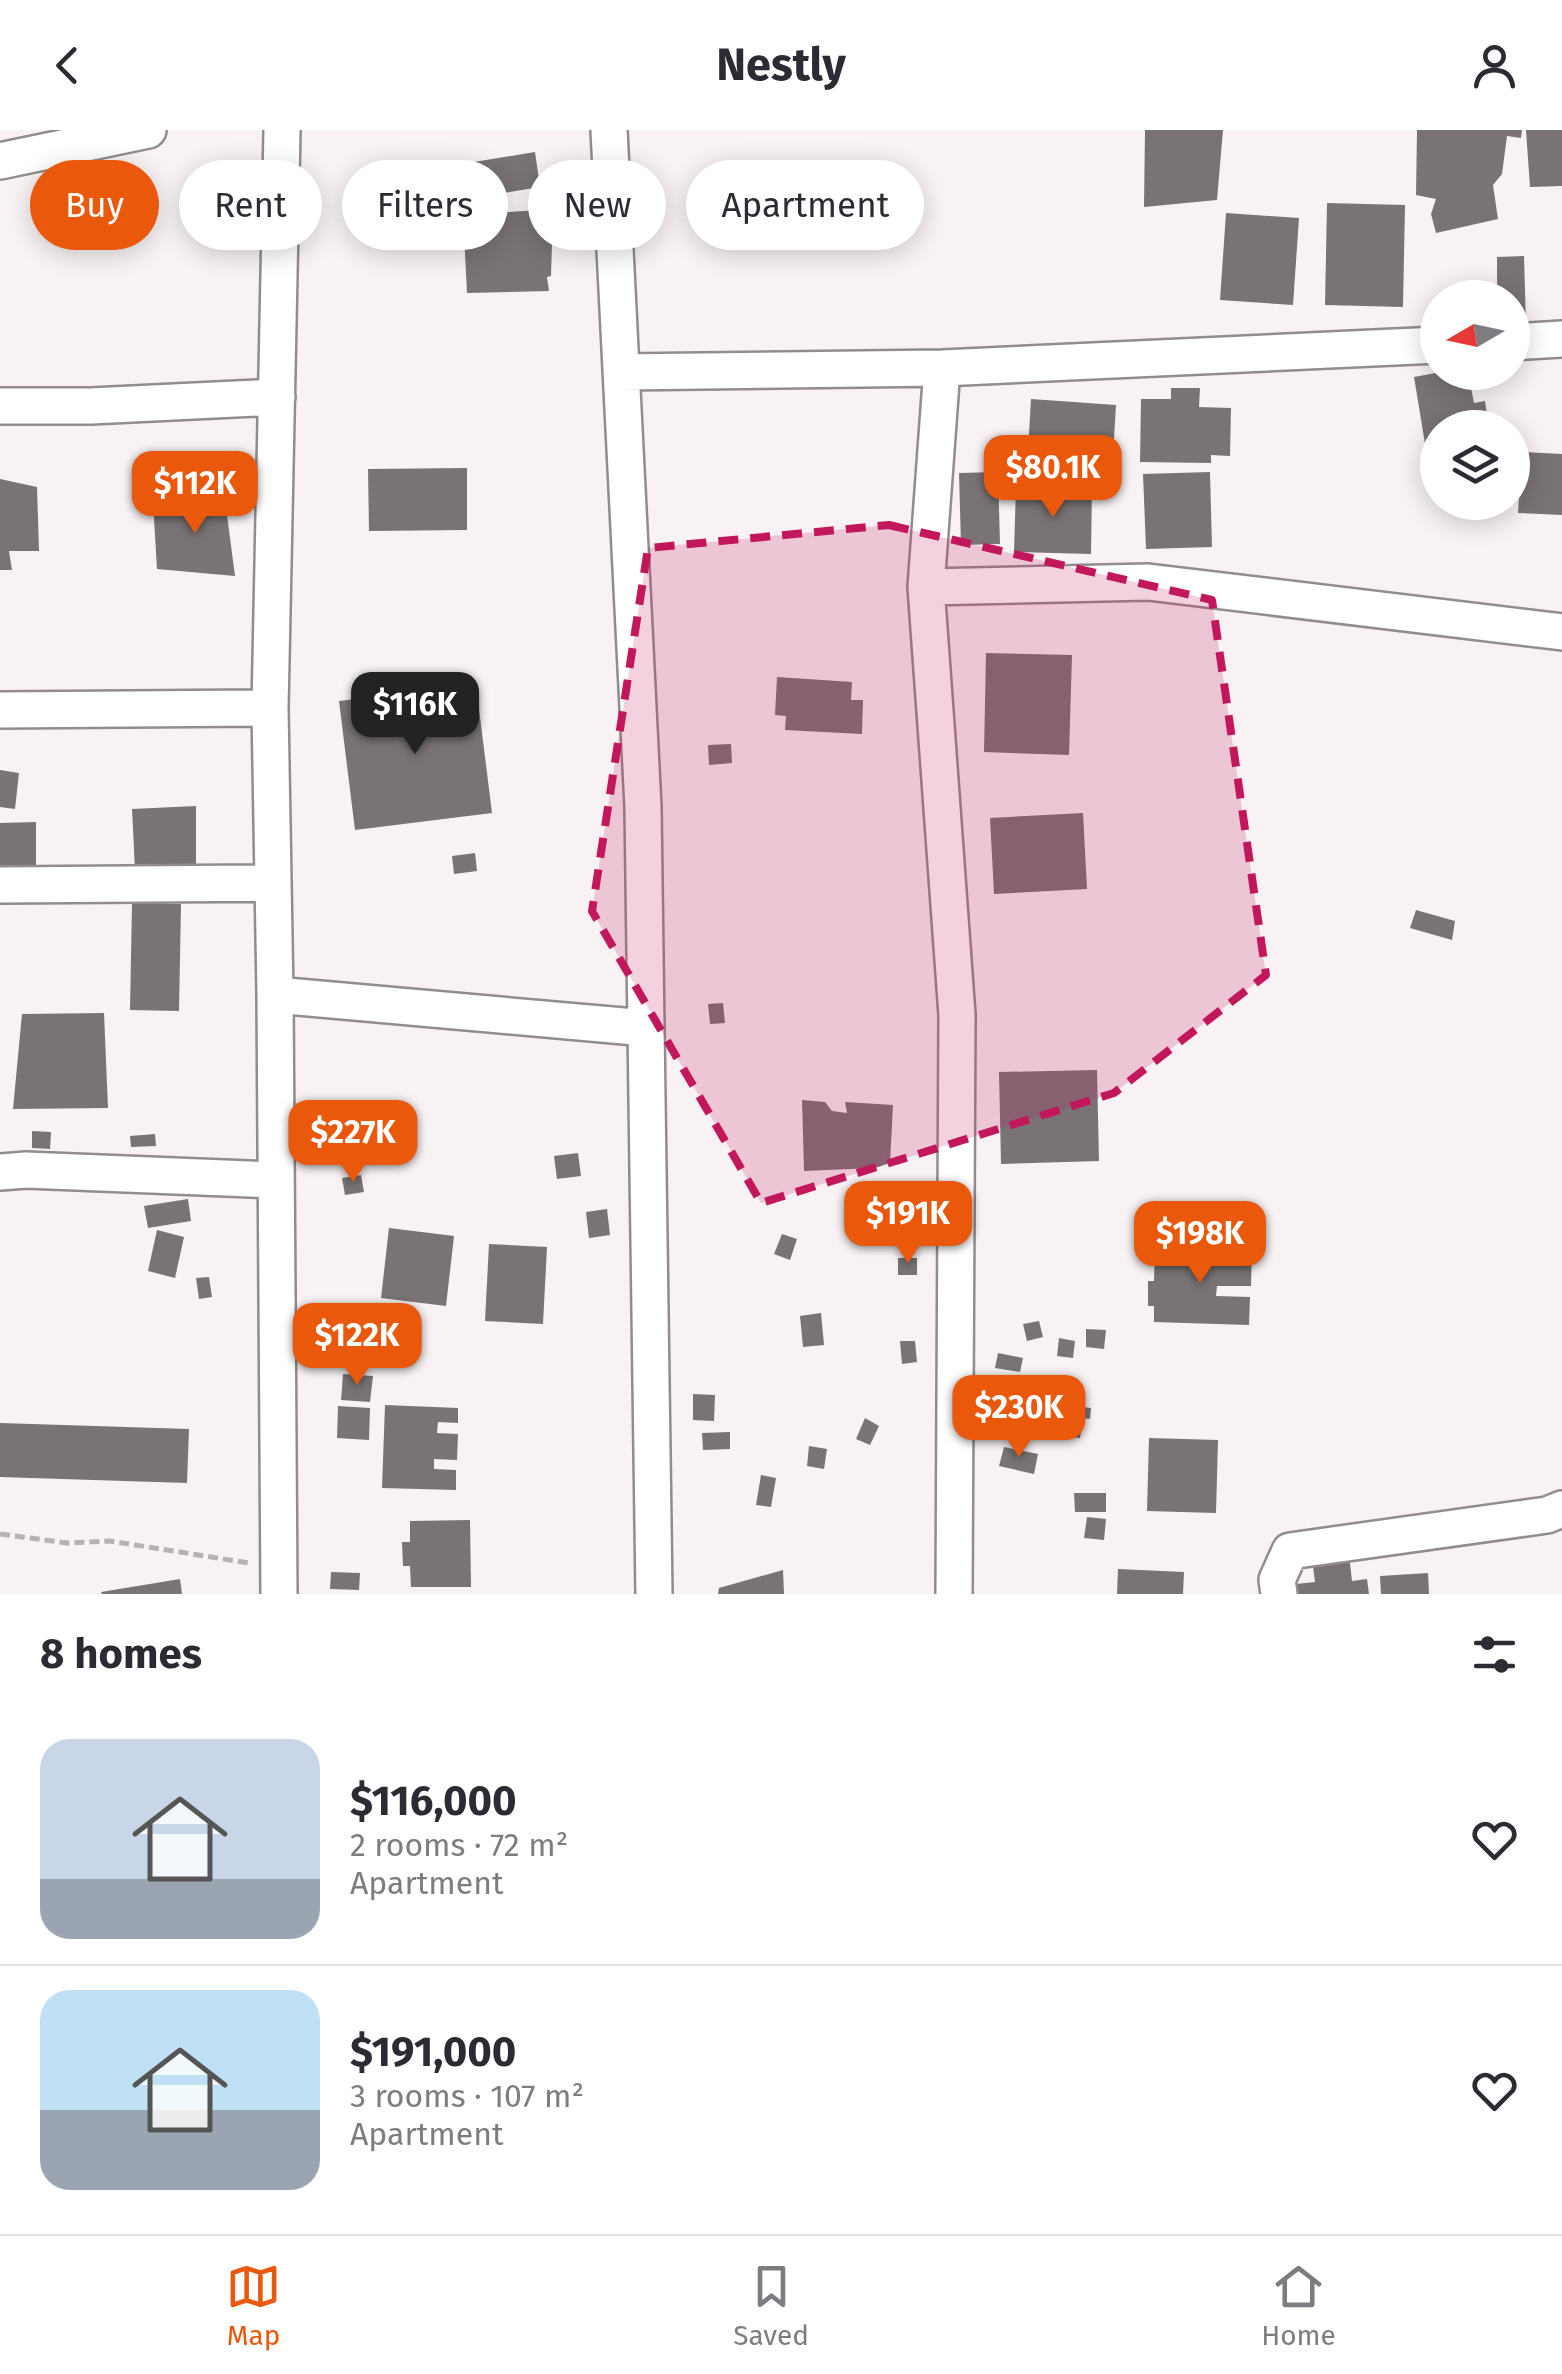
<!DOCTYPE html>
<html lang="en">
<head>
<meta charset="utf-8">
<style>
  body { margin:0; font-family:"Fira Sans",sans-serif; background:#f7f7f7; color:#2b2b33; height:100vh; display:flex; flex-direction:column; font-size:38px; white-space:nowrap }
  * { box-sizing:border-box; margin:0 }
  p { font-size:32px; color:#7c7c81 }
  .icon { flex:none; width:55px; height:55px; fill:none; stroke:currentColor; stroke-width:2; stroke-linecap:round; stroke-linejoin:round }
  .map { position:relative; height:1464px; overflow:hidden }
  .sheet { display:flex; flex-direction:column; background:#fff; flex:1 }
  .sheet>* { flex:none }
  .top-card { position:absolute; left:30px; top:30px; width:1000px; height:90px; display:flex; gap:20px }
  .needle { width:65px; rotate:261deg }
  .controls { position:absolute; left:1420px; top:150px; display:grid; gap:20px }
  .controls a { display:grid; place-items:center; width:110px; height:110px; border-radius:50%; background:#fff; box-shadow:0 5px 25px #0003; font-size:50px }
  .price { position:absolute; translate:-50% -85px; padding:0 22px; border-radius:20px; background:#ea580c; color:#fff; font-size:32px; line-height:65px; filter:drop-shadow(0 2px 5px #0008) }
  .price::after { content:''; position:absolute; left:50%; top:60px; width:30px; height:22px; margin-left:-15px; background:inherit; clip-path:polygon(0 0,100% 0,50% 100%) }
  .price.current { background:#222; color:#fff }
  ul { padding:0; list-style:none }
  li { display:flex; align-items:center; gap:30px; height:250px; padding:0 40px }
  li+li { border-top:2px solid #e1e1e2 }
  li span { display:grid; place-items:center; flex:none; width:280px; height:200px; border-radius:30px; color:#555 }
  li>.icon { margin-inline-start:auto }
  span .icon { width:120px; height:120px; fill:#fffc; stroke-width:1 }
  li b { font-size:42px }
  h2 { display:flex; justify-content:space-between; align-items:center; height:120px; padding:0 40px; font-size:42px }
  .tag { padding:0 35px; border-radius:45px; background:#fff; box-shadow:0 5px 25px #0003; font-size:35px; line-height:90px }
  .tag.current { background:#ea580c; color:#fff }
  header { display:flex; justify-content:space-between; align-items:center; height:130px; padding:0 40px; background:#fff; font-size:45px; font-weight:700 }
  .tab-bar { display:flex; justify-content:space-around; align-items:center; height:140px; border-top:2px solid #e1e1e2; background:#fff; font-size:28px; color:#7c7c81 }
  .tab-bar a { display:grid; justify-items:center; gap:5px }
  .tab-bar .current { color:#ea580c }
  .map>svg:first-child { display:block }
</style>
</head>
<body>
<header><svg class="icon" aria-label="back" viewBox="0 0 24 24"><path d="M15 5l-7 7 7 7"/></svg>Nestly<svg class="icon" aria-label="person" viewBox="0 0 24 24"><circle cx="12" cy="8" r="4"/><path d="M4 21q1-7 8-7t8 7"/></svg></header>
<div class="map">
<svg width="1562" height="1464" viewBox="0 0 1562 1464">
  <rect width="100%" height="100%" fill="#f8f2f4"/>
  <path fill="#797375" d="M1145 0H1223L1217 70 1144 77Z
    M1417 0H1522L1521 8 1507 6 1502 44 1493 55 1498 89 1436 103 1431 84 1436 69 1416 65Z
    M1526 0H1562V56L1530 57Z
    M535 22 540 57 461 70 456 35Z
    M1327 73 1405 75 1403 177 1325 175Z
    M541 80 549 93 566 95 567 110 552 115 551 146 547 147 549 161 467 163 463 85Z
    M1226 83 1299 88 1293 175 1220 170Z
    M1524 126 1526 195H1512V168H1497V127Z
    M1441 242H1468L1474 273 1485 271 1489 297 1438 298V324L1427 326 1414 247Z
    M1171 258H1200L1199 277 1231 278 1230 326 1211 325V333L1140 332 1141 269H1171Z
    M1031 269 1116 275 1112 343 1027 337Z
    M1522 322 1562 324V385L1518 383Z
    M467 338V400L369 401 368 339Z
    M998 342 1000 414 961 415 959 343Z
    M1210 342 1212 417 1146 419 1143 344Z
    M0 349 37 357 39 421H9L12 440H0Z
    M1016 356 1092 358 1091 424 1014 422Z
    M194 362H224L235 446 157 439 153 372 194 380Z
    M986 523 1072 525 1069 625 984 622Z
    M777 547 852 552 851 570H863L862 604 785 600 786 586 775 585Z
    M476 555 492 683 355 700 339 571Z
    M731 614 732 633 709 635 708 615Z
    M0 640 19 643 15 679 0 677Z
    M196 676V744L135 740 132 679Z
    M1083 683 1087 759 994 764 990 688Z
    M36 692V736L0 738V693Z
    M475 723 477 741 454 744 452 726Z
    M132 773 181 774 179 881 130 880Z
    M1416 780 1455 791 1452 810 1410 798Z
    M723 873 725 893 710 894 708 874Z
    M104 883 108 978 13 979 22 884Z
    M1097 940 1099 1031 1001 1034 999 942Z
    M802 970 825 972 832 981 847 983 845 972 893 975 890 1033 875 1038 804 1041Z
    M32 1001 51 1002 50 1019 32 1018Z
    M155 1004 156 1016 131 1017 130 1006Z
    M578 1023 581 1046 557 1049 554 1026Z
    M361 1045 364 1062 345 1065 342 1048Z
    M188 1069 191 1091 148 1098 144 1076Z
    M607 1079 610 1105 589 1108 586 1082Z
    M389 1098 454 1106 446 1176 381 1168Z
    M157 1100 184 1107 175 1148 148 1141Z
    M782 1104 797 1109 790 1130 774 1124Z
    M489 1114 547 1117 543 1194 485 1191Z
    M1155 1118 1252 1120 1251 1156H1217L1216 1166 1250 1167 1249 1195 1154 1192V1176H1148V1151H1154Z
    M898 1128H917V1145H898Z
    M209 1147 212 1167 199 1169 196 1148Z
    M821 1183 824 1215 803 1217 800 1186Z
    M1039 1191 1043 1207 1027 1211 1023 1194Z
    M1086 1199 1106 1200 1104 1219 1086 1217Z
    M1059 1208 1075 1211 1073 1228 1057 1226Z
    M900 1211H915L917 1232 902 1234Z
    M998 1223 1023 1228 1020 1242 995 1238Z
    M343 1244 373 1246 370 1272 341 1270Z
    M693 1264 715 1265 714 1291 693 1290Z
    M385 1275 458 1278V1293L438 1292 437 1303 458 1304 457 1330 434 1329V1339L456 1340V1360L382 1358Z
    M1064 1275 1091 1278 1090 1289 1083 1288 1080 1308 1060 1306Z
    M338 1276 370 1278 369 1310 337 1308Z
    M865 1288 879 1296 870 1315 856 1309Z
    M0 1293 189 1299 187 1353 0 1347Z
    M730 1302V1319L703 1320 702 1303Z
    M1149 1308 1218 1310 1216 1383 1147 1381Z
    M809 1316 827 1319 824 1339 807 1336Z
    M1004 1317 1038 1324 1034 1344 999 1336Z
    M761 1345 776 1348 771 1377 756 1375Z
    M1074 1363H1106V1382H1075Z
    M1087 1387 1106 1389 1104 1410 1084 1408Z
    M470 1390 471 1457H411L410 1436H403L402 1412H410V1391Z
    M1349 1425 1352 1451 1367 1449 1369 1464H1297L1296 1454 1315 1452 1312 1429Z
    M1118 1439 1184 1442 1183 1464H1117Z
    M783 1440 784 1464H718L719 1458Z
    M331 1442 360 1443 359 1460 330 1459Z
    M1428 1443 1429 1464H1381L1380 1446Z
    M180 1449 182 1464H102L101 1462Z"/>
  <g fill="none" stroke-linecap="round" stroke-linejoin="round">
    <defs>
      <path id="minor" d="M609 0 643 677 646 898
        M0 31 148 0
        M1512 212 1562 209
        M942 238 926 457 957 885 954 1464
        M621 242 942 238 1438 215
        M0 276H91L277 267
        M926 457 1148 452 1562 502
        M0 580 270 578
        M0 755 273 753
        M275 865 270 578 282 0
        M0 1042 26 1040 275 1050
        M279 1464 275 865 646 898 654 1464
        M1279 1464 1277 1450 1290 1421 1547 1385 1562 1379"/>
    </defs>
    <use href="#minor" stroke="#928c8e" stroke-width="40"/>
    <path stroke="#b7b1b3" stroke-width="5" stroke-dasharray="10 5" stroke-linecap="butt" d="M0 1404 67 1413 110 1411 249 1433"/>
    <use href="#minor" stroke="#fff" stroke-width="35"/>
  </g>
  <path fill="#c2185b" fill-opacity="0.2" stroke="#c2185b" stroke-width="8" stroke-dasharray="20 12" stroke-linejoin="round" d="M889 395 1212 470 1266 845 1114 963 761 1073 592 781 648 418Z"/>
</svg>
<div class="controls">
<a><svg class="needle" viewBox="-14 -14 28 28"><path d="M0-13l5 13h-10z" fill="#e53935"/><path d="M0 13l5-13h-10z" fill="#7c7c81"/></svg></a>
<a><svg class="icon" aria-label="layers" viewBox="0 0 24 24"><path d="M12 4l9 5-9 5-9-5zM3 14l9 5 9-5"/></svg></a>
</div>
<b class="price" style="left:1053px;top:390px">$80.1K</b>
<b class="price" style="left:195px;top:406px">$112K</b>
<b class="price current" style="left:415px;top:627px">$116K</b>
<b class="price" style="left:353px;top:1055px">$227K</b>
<b class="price" style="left:908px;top:1136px">$191K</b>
<b class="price" style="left:1200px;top:1156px">$198K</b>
<b class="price" style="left:357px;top:1258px">$122K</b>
<b class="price" style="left:1019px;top:1330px">$230K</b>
<div class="top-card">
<a class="tag current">Buy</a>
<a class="tag">Rent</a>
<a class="tag">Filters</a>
<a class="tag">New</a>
<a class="tag">Apartment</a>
</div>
</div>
<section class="sheet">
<h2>8 homes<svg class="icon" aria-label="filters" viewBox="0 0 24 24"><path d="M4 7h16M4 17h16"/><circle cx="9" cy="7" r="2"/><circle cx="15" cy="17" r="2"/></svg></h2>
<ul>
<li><span style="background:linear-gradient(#c9d6e8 70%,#9aa5b1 0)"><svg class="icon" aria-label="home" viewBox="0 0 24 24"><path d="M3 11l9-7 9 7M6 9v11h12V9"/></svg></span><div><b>$116,000</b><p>2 rooms · 72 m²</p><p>Apartment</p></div><svg class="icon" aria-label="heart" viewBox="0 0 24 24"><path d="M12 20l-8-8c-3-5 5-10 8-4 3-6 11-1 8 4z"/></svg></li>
<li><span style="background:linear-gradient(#bfe0f5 60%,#9aa5b1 0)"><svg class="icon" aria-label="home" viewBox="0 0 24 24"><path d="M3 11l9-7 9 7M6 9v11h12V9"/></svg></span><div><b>$191,000</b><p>3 rooms · 107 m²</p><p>Apartment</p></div><svg class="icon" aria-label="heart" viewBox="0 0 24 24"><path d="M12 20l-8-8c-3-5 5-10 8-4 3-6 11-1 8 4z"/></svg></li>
</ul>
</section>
<nav class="tab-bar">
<a class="current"><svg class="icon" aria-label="map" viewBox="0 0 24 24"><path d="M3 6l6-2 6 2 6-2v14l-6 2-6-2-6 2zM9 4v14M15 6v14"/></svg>Map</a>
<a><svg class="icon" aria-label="saved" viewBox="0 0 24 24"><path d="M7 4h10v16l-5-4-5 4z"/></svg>Saved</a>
<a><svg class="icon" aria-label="home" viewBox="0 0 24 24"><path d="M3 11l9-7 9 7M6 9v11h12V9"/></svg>Home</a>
</nav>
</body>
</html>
